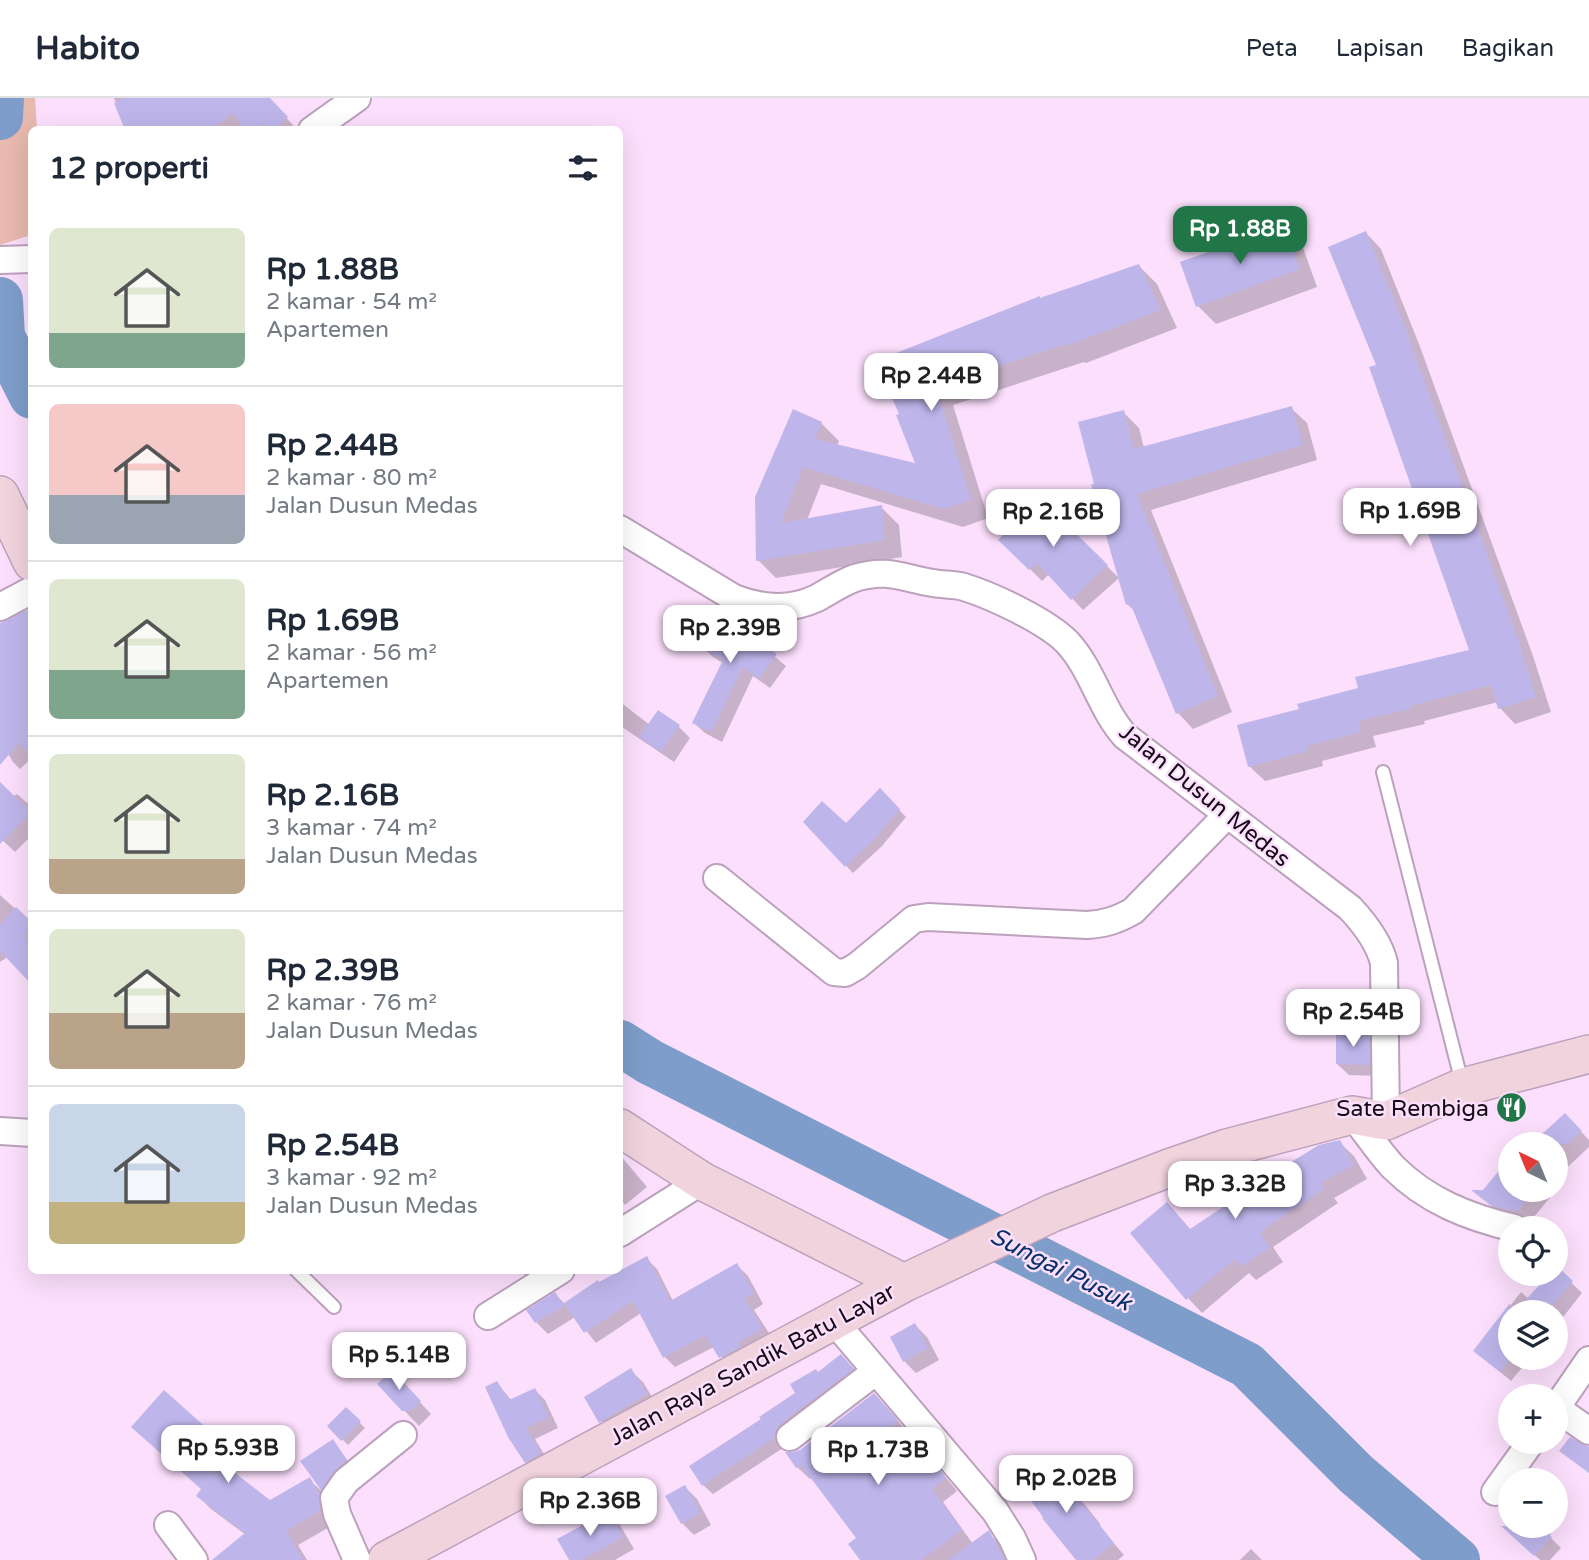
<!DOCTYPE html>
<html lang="id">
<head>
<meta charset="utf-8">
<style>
  body { margin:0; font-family:"Varela Round",sans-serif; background:#f6f6f7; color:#1f2937; height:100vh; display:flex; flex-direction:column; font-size:26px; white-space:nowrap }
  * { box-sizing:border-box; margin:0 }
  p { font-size:23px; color:#747a83 }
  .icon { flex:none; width:38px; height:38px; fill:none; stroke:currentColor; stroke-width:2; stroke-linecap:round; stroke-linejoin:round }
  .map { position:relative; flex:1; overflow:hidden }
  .sheet { position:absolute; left:28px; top:28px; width:595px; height:1148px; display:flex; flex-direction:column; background:#fff; border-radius:10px; box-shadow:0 7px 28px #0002 }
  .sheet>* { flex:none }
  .needle { width:46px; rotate:317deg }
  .tools { position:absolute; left:1498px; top:1034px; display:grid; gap:14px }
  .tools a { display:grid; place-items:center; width:70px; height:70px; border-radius:50%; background:#fff; box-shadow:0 7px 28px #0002; font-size:35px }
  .price { position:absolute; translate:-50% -60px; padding:0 16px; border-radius:14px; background:#fff; color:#222; font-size:23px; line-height:46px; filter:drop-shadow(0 2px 4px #0008) }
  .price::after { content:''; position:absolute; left:50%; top:42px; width:21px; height:16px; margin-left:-10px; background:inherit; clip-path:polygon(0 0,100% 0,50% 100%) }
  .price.active { background:#217648; color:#fff }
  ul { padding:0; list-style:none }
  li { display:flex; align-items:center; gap:21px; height:175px; padding:0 21px }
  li+li { border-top:2px solid #e0e1e3 }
  li span { display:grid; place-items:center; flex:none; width:196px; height:140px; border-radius:10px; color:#555 }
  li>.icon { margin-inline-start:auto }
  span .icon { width:84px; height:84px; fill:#fffc; stroke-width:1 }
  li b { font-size:30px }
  h2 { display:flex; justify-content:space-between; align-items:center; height:84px; padding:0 21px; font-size:30px }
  header { display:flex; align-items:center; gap:42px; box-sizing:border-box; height:98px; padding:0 35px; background:#fff; border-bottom:2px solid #e0e1e3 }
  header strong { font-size:33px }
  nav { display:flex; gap:38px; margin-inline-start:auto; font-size:24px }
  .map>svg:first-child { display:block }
</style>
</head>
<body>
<header>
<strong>Habito</strong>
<nav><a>Peta</a><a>Lapisan</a><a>Bagikan</a></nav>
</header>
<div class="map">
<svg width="1589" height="1462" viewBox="0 0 1589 1462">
  <rect width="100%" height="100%" fill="#fbdffc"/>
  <path fill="#e8b9ae" d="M0 0H35L37 31 32 32 31 137 0 147Z"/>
  <path fill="#0003" d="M114 0H268L293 27 289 32H136L122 20Z
    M1284 129 1302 147 1317 189 1216 226 1198 208Z
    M1366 135 1381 151 1419 246 1533 558 1551 614 1515 626 1500 610 1498 604 1424 623 1425 626 1373 638 1376 649 1322 663 1323 668 1265 683 1249 668 1301 612 1472 553 1379 268Z
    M1139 168 1157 186 1177 230 1086 265 1084 264 953 307 988 420 963 429 821 386 807 422 881 409 899 427 902 459 776 480 758 462 821 325 839 343 837 348 918 367 901 317 879 264Z
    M1291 310 1307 325 1317 362 1151 412 1232 614 1193 631 1178 615 1136 514 1127 506 1123 314 1139 330 1144 350Z
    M1040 402 1119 480 1083 512 1049 476 1042 483 1001 442Z
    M32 516V660L20 671 13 664 0 642V527Z
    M747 530 757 541 756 543 786 568 770 590 753 578 722 644 705 635 694 625 723 565 713 559 702 549Z
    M620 604 650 627 678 628 690 640 674 664 622 629 620 632Z
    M880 692 906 719 882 748 853 775 805 724 846 727Z
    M17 696 32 709V737L15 754 0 740V706Z
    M0 797 32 826V843L0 864Z
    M1368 938 1380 949 1381 978 1349 977 1337 966Z
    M1565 1017 1589 1042V1049L1556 1080V1046H1534Z
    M1339 1044 1354 1058 1367 1081 1334 1100 1338 1105 1273 1149 1283 1164 1256 1182 1249 1175 1202 1215 1188 1200 1167 1106 1191 1132Z
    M620 1057 647 1089 625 1107 620 1101Z
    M1510 1061V1092H1547L1552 1097 1529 1125 1503 1118 1481 1098Z
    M647 1161 657 1171 673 1203 737 1167 748 1178 763 1206 754 1212 773 1241 731 1270 714 1249 675 1269 665 1259 641 1215 596 1245 575 1219 548 1236 536 1224 555 1196 565 1206Z
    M1557 1171 1582 1195 1556 1228V1214H1510V1260H1530L1511 1283 1475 1253 1521 1194 1529 1201 1552 1176H1556Z
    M520 1172H545L535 1189Z
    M915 1227 927 1239 939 1262 916 1275 904 1263Z
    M851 1268 862 1281 783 1350 713 1396 703 1387 763 1322 818 1276Z
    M631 1273 643 1284 658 1309 612 1335 601 1323Z
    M497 1285 512 1303 535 1292 545 1302 558 1330 535 1341 550 1366 536 1374 526 1363Z
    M379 1286H403L431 1316 419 1328Z
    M164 1295 232 1357 222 1368 270 1405 309 1382 322 1393 332 1411 333 1427 298 1447 307 1462H214L246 1437 211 1411 198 1398 202 1392Z
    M886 1309 909 1336 891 1351 908 1372 938 1370 957 1393 943 1404 973 1446 988 1435 1001 1447 1010 1462H862L858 1440 812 1380 810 1381 797 1369 793 1356Z
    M346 1311 365 1330 348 1347 329 1328Z
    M332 1344 358 1375 333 1402 322 1391 303 1364Z
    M1050 1367 1086 1408 1101 1427 1099 1428 1124 1457 1118 1462H1078Z
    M685 1389 697 1401 711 1427 694 1437 682 1425Z
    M1556 1405 1565 1415 1549 1438 1561 1450 1550 1462H1540L1507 1431 1510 1428H1556Z
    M608 1415 620 1427 634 1451 615 1462H571Z
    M1251 1451 1262 1462H1240Z"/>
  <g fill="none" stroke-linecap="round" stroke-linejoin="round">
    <path stroke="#7e9dca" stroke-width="46" d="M0 19 1 0
      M0 202 2 239 32 298
      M620 945 650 964 1247 1267 1356 1376 1457 1462"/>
  </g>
  <path fill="#beb6eb" d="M126 0H270L288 19 274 32H269L263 25 251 32H243L234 15 209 32H125L114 5Z
    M1284 127 1300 171 1196 209 1180 164Z
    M1366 133 1405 229 1518 541 1536 599 1498 611 1491 587 1410 608 1411 611 1358 623 1361 634 1307 648 1308 653 1248 669 1237 627 1299 611 1297 606 1358 590 1355 579 1469 552 1369 269 1376 267 1328 149Z
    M1139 166 1161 212 1066 248 1065 246 936 289 971 402 944 411 803 369 781 425 882 407 885 442 756 463 755 399 793 311 822 324 815 341 915 365 896 317 899 316 876 263 1040 198V200Z
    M1292 308 1303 347 1137 396 1218 598 1176 616 1130 505 1126 507 1091 386H1094L1078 324 1124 312 1134 351Z
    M1040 400 1108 467 1071 502 1037 465 1029 472 998 442Z
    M29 511 32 515V658L19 645 0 667V525Z
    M720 514 748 529 745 533 777 556 759 581 743 569 711 634 692 625 723 562 700 549Z
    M658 612 680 627 661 654 639 639Z
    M0 684 31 714 0 746Z
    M880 690 900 711 875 741 845 769 803 724 822 703 846 725Z
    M16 809 32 824V828L23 838 32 847V887L0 853V827Z
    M1336 935 1369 936 1370 967 1336 966Z
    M1565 1015 1582 1033 1568 1046H1531Z
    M1340 1042 1354 1067 1321 1085 1325 1090 1260 1134 1270 1150 1241 1169 1235 1161 1186 1202 1130 1135 1167 1104 1190 1131 1291 1064 1319 1047Z
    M1510 1059V1092H1535L1517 1114 1490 1107 1471 1092H1483Z
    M647 1158 670 1203 737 1165 754 1195 744 1200 763 1230 738 1245 741 1249 719 1260 705 1237 663 1260 633 1203 584 1235 564 1205 598 1182 599 1184Z
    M1557 1168 1573 1183 1547 1214H1514L1550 1176H1556Z
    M555 1194 564 1208 535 1225 526 1212Z
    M1510 1205V1261L1500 1274 1473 1253Z
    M915 1225 928 1250 903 1264 890 1239Z
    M841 1256 854 1271 780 1326 776 1332 774 1340 702 1388 689 1368 761 1321 759 1319 795 1295 790 1286 816 1271 818 1274Z
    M631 1270 647 1296 599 1325 584 1299Z
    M392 1272 421 1303 410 1313H402L377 1286Z
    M497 1283 509 1302 535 1290 549 1319 526 1330 541 1355 525 1365 508 1339 485 1289Z
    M164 1292 220 1342 209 1355 270 1402 310 1379 319 1396 320 1413 286 1433 303 1462H212L245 1435 196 1398 201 1391 131 1329Z
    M874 1295 898 1322 880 1338 907 1370 926 1356 946 1380 932 1391 962 1432 921 1462H860L848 1446 856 1440 801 1367 796 1370 785 1354H793L800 1352Z
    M346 1309 361 1323 341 1343 327 1328Z
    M1570 1339 1589 1349V1375L1559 1353Z
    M333 1341 347 1362 333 1374 321 1392 300 1363Z
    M1050 1365 1114 1445 1093 1462H1076L1042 1420 1043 1419 1020 1388Z
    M685 1387 701 1415 681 1426 665 1398Z
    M609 1413 623 1439 582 1462H569L557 1441Z
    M1501 1428H1540L1552 1439 1534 1458Z
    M989 1432 1005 1462H948Z"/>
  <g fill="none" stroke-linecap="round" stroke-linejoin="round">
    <defs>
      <path id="lane" d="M1383 674 1462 985
        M296 1172 334 1209"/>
      <path id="street" d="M312 32 357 0
        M0 162 32 161
        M620 431 734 500C762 511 790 513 817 500 830 493 841 485 855 480 888 470 902 480 933 485 943 487 954 486 964 489 993 498 1046 523 1067 544 1093 572 1100 610 1125 638L1350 810C1365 826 1379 844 1384 865L1386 1023
        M0 509 32 492
        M717 780 834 874 845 875 857 868 914 821 928 819 1087 827C1105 826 1117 822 1133 813L1227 717
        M1352 1017C1366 1034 1378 1053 1393 1069 1427 1103 1468 1119 1514 1130
        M0 1033 32 1035
        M620 1135 702 1083
        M488 1218 561 1172
        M833 1222 995 1413 1012 1440 1022 1462
        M1556 1310 1589 1262
        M1556 1310 1589 1333
        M790 1339 875 1274
        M1495 1394 1531 1344
        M168 1427 194 1462
        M357 1462 337 1416 334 1400 346 1383 403 1337"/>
      <path id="secondary" d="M0 397 32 464
        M620 1030 702 1083 904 1185
        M387 1462 904 1185 1052 1115 1169 1070 1227 1050 1352 1017 1386 1023 1463 989 1589 956"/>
    </defs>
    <use href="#lane" stroke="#bca1bc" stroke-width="16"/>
    <use href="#street" stroke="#bca1bc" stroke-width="30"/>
    <use href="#secondary" stroke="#bca1bc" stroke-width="40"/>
    <use href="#lane" stroke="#fff" stroke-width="12"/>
    <use href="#street" stroke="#fff" stroke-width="26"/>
    <use href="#secondary" stroke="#f1d3dd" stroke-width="37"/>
  </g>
  <defs>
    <symbol id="restaurant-disc" viewBox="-11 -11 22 22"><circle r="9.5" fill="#217648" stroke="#fbdffc"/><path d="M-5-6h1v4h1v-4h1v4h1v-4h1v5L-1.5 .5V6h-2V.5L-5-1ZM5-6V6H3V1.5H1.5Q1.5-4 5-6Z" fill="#fff"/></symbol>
  </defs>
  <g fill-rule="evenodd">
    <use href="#restaurant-disc" x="1494" y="992" width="35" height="35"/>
  </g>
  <g text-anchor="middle" stroke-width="5" stroke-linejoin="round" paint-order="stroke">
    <g font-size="23" fill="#150c16" stroke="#fbdffc">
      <text transform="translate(1205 697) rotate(39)" y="8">Jalan Dusun Medas</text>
      <text transform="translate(752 1266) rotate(-28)" y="8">Jalan Raya Sandik Batu Layar</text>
    </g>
    <g font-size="23" fill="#150c16" stroke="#fbdffc" text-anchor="end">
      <text x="1489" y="1018">Sate Rembiga</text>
    </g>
    <g font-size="24" font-style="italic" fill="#073168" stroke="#fbdffc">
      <text transform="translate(1061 1171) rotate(27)" y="8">Sungai Pusuk</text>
    </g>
  </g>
</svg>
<div class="tools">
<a><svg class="needle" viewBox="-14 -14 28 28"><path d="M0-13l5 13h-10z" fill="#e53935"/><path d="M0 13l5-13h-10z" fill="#747a83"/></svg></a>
<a><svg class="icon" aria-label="locate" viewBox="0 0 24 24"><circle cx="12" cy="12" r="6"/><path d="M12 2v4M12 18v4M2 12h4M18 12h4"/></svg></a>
<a><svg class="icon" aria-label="layers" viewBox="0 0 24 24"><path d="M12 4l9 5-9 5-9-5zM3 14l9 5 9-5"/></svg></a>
<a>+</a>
<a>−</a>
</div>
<b class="price active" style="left:1240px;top:168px">Rp 1.88B</b>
<b class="price" style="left:931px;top:315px">Rp 2.44B</b>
<b class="price" style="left:1410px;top:450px">Rp 1.69B</b>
<b class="price" style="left:1053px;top:451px">Rp 2.16B</b>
<b class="price" style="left:730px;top:567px">Rp 2.39B</b>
<b class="price" style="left:1353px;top:951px">Rp 2.54B</b>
<b class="price" style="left:1235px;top:1123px">Rp 3.32B</b>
<b class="price" style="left:399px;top:1294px">Rp 5.14B</b>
<b class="price" style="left:228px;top:1387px">Rp 5.93B</b>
<b class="price" style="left:878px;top:1389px">Rp 1.73B</b>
<b class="price" style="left:1066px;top:1417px">Rp 2.02B</b>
<b class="price" style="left:590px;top:1440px">Rp 2.36B</b>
<section class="sheet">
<h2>12 properti<svg class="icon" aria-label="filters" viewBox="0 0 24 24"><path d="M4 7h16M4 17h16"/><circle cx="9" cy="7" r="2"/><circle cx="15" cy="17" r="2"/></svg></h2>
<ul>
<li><span style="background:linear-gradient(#dfe7d0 75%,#7fa58c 0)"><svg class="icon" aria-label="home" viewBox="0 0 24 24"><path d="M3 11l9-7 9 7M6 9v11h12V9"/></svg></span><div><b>Rp 1.88B</b><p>2 kamar · 54 m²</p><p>Apartemen</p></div></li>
<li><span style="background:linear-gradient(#f6c9c9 65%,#9aa5b1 0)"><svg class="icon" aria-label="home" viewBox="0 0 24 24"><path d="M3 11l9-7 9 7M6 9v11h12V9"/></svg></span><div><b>Rp 2.44B</b><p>2 kamar · 80 m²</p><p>Jalan Dusun Medas</p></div></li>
<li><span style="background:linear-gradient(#dfe7d0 65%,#7fa58c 0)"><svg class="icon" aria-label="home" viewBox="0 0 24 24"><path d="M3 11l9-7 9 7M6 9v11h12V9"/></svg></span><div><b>Rp 1.69B</b><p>2 kamar · 56 m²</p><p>Apartemen</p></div></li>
<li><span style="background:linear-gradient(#dfe7d0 75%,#b9a48a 0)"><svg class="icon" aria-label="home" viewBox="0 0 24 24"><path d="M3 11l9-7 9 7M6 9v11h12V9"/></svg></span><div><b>Rp 2.16B</b><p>3 kamar · 74 m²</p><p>Jalan Dusun Medas</p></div></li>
<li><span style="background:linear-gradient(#dfe7d0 60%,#b9a48a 0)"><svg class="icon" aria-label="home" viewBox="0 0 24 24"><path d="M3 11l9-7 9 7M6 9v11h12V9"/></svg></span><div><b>Rp 2.39B</b><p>2 kamar · 76 m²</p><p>Jalan Dusun Medas</p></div></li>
<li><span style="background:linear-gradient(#c9d6e8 70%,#c2b280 0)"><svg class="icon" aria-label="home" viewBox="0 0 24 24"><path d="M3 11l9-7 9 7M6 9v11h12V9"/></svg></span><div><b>Rp 2.54B</b><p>3 kamar · 92 m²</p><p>Jalan Dusun Medas</p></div></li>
</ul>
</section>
</div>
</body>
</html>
